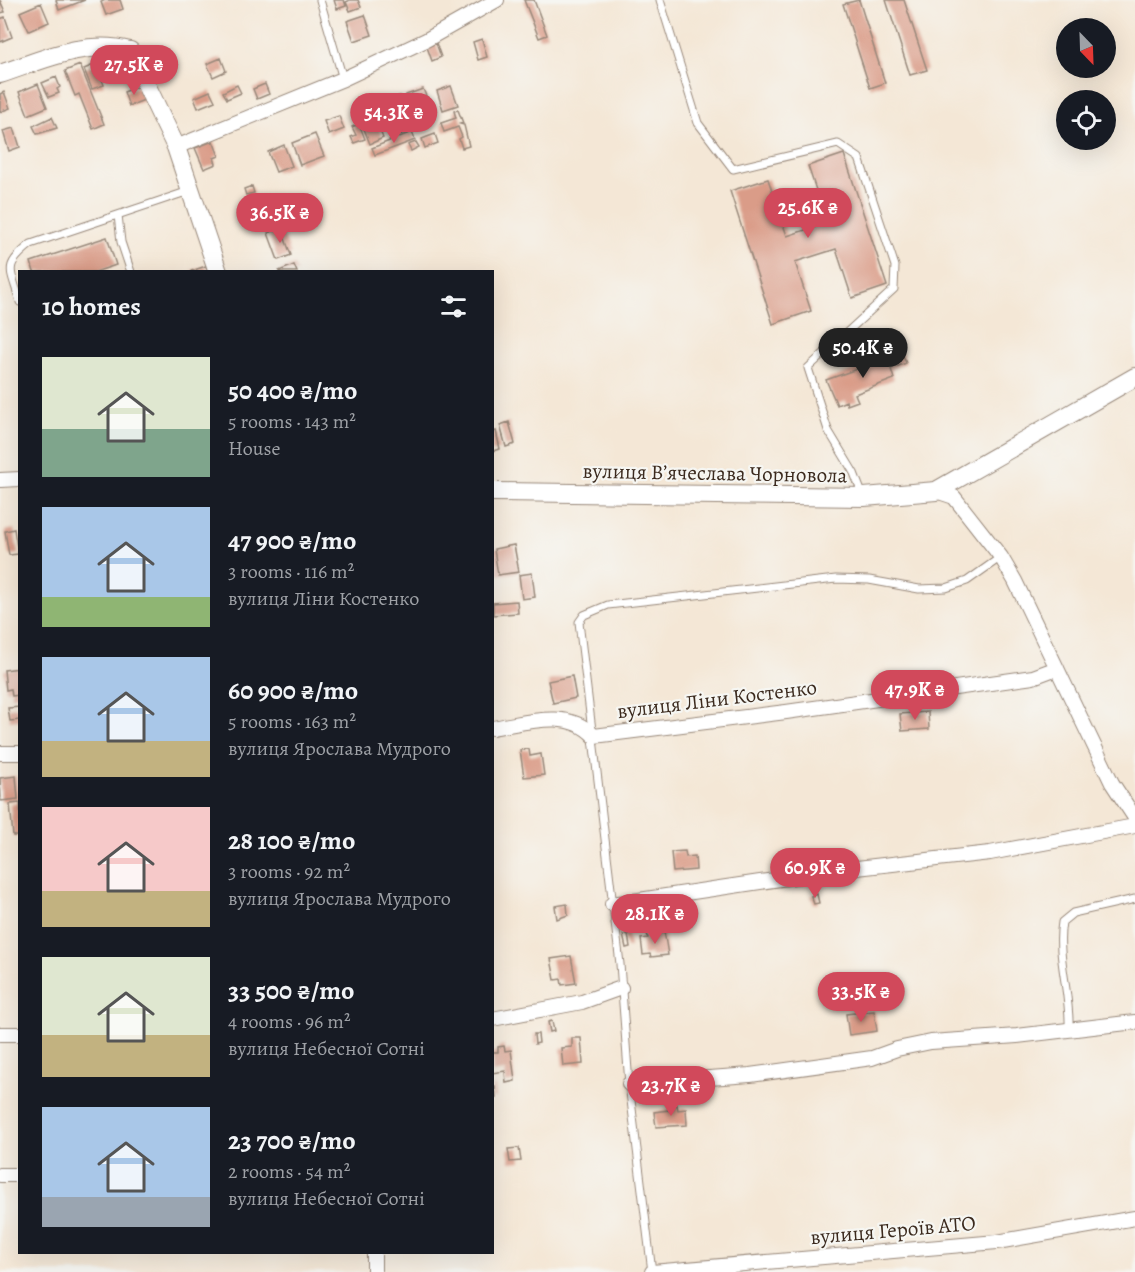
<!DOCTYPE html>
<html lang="en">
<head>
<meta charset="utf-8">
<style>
  body { margin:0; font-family:Alegreya,serif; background:#20242c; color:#f1f3f6; height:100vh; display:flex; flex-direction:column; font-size:22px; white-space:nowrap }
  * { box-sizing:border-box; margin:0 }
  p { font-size:20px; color:#9ea1a6 }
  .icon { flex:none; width:33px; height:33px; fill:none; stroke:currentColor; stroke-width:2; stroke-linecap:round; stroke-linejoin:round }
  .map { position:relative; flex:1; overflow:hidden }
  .details { position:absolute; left:18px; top:270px; width:476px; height:984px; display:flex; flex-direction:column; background:#171b24; border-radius:0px; box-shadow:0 6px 24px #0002 }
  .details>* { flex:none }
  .needle { width:39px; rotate:157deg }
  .buttons { position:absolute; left:1056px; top:18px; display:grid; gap:12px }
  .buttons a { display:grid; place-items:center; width:60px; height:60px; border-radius:50%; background:#171b24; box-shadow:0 6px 24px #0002; font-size:30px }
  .price { position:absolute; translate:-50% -51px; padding:0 14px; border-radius:21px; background:#d1495b; color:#fff; font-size:20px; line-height:39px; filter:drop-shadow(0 2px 3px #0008) }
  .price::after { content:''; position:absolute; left:50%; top:36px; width:18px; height:14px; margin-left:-9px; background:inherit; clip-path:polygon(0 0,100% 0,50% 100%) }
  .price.on { background:#222; color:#fff }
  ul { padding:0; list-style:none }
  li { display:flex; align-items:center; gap:18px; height:150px; padding:0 24px }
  li span { display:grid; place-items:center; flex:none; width:168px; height:120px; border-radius:0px; color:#555 }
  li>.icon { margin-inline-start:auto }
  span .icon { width:72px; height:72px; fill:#fffc; stroke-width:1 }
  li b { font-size:26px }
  h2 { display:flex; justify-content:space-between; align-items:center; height:72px; padding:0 24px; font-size:26px }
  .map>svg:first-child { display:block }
</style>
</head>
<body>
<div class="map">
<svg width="1135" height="1272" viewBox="0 0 1135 1272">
  <rect width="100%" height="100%" fill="#f6f6f2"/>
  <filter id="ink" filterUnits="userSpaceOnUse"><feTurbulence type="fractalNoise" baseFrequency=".0167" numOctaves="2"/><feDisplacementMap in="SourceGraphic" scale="12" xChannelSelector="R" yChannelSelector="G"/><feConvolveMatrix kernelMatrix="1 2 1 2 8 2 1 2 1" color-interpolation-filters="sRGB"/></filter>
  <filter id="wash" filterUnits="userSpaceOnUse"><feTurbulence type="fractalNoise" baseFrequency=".008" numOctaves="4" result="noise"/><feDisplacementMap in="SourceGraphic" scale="24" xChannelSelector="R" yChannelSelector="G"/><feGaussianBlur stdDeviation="1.35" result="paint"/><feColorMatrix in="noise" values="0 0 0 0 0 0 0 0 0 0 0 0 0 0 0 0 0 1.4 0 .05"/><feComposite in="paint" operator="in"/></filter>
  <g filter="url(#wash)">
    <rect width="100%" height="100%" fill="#f4e7d6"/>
    <g id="blocks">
      <path fill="#da9c88" d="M0 0 5 12 0 13Z
        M56 0H85L59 10Z
        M105 0H120L123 9 106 15 101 2Z
        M334 0H344L346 6 337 9Z
        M350 0H358L361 7 350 11 346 2Z
        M524 0H534L547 35 539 38Z
        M859 0 885 83 870 88 843 4Z
        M886 0H904L927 70 910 75Z
        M41 3 49 22 29 31 20 12Z
        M365 15 372 35 354 41 347 21Z
        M5 17 12 37 0 42V19Z
        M482 39 487 57 478 60 473 42Z
        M436 43 441 57 432 61 427 47Z
        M221 58 226 71 213 77 207 64Z
        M96 64 104 85 92 89 84 69Z
        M80 65 104 124 93 129 79 94 75 96 65 71Z
        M56 77 60 87 57 89 59 93 49 97 42 83Z
        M38 84 47 107 28 115 19 92Z
        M265 84 269 94 257 99 253 89Z
        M237 85 241 93 227 99 223 92Z
        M139 86 144 100 129 106 124 92Z
        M451 86 458 105 443 110 437 91Z
        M423 89 430 105 424 108 426 113 412 118 406 95Z
        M210 91 215 101 198 108 194 98Z
        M4 92 10 108 0 112V94Z
        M400 96 414 129 401 134 397 122 386 126 378 104Z
        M458 110 463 123 460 124 464 125 469 146 462 148 459 139 462 137 458 127 444 132 441 123 456 118 454 111Z
        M339 116 344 129 329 135 324 121Z
        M52 117 57 128 37 134 33 126Z
        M375 119 383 138 370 144 362 124Z
        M359 124 365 139 354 143 351 137 356 135 352 127Z
        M14 128 20 147 9 151 3 131Z
        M412 132 415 140 375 155 372 148Z
        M315 134 324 156 300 165 292 143Z
        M435 134 438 143 425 148 422 139Z
        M213 141 219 156 214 158 216 164 204 169 195 148Z
        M416 142 419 147 411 151 408 145Z
        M284 145 292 166 276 172 268 152Z
        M844 154 887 286 852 298 836 249 795 262 811 311 773 324 730 191 768 179 787 236 827 223 808 166Z
        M252 186 254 193 246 195 244 189Z
        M270 197 281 226 269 230 266 220 261 222 254 203Z
        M281 228 291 255 278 260 268 233Z
        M107 237 116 265 95 272H34L31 262Z
        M294 265 297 272H279V271Z
        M206 266 208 272H191V271Z
        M902 353 906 363 891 369 894 379 855 394 858 401 847 405 846 401 837 405 826 380Z
        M509 422 515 444 506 447 500 425Z
        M496 431 500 449 492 451V432Z
        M14 529 18 554 9 555 5 531Z
        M514 545 519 572 498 575 494 549Z
        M532 573 535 597 522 599 519 575Z
        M517 601 518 613 493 615V603Z
        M20 668V695L12 696 11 689 6 690 4 670Z
        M572 676 576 698 553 703 548 681Z
        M20 707V720L10 721 8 708Z
        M928 712 929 729 902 731 900 714Z
        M529 749 530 756 541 754 544 775 524 777 520 750Z
        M16 776 18 799 1 801 0 778Z
        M20 803V836H13L10 804Z
        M685 851 686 857 695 856 696 870 673 872 671 852Z
        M817 894 819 903 814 904 811 896Z
        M567 904 568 915 557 919 555 906Z
        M664 931 668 955 651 957 650 954 643 955 641 939 648 938 647 933Z
        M628 934 630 947 626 948 623 935Z
        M571 956 576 983 562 985 561 979 555 980 551 959Z
        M874 1011 877 1031 849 1035 846 1014Z
        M552 1021 554 1031 550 1032 548 1022Z
        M534 1034H538L539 1043 535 1044Z
        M572 1038H581L583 1064 563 1066 561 1048 572 1047Z
        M504 1046 505 1051 511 1050 515 1081 506 1083 505 1071 492 1073V1052H498V1047Z
        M495 1086 496 1098H492V1087Z
        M669 1105H677L678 1110 686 1109 687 1125 656 1127 654 1112 669 1110Z
        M519 1148 521 1161 510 1162 508 1149Z"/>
    </g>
  </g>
  <g filter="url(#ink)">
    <use href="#blocks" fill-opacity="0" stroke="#98887a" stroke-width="1.5"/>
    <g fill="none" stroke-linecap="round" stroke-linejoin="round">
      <defs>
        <path id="lane" d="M320 0 343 79
          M660 0 698 123 733 169 838 144 859 158 895 266 894 289 808 368 828 430 854 473 863 496
          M118 215 121 242 131 272
          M20 302C11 269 2 267 31 244L189 191
          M1069 1030C1071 994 1056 957 1062 922L1073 913 1135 899
          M652 1272 629 1084 620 964 579 622 584 615 608 605 836 579 869 580 919 589 946 588 967 581 1001 557"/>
        <path id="street" d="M176 147 343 79 426 40 497 0
          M0 480 20 479
          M936 491 954 497 1001 557 1015 581 1112 783 1135 818
          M492 728C526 723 568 708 594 736L786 712 1033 677 1057 668
          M0 753H20
          M612 904 848 869 990 853 1135 826
          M492 1019 582 1002 621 988
          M0 1034H20
          M629 1084 750 1075 872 1058 897 1049 931 1042 1017 1036 1135 1022
          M0 1175H20
          M374 1252V1272
          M652 1272 997 1242 1135 1218"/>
        <path id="secondary" d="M0 74C43 60 84 39 130 51L176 147 218 272
          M492 492 864 497 936 491 1135 377"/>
      </defs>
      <use href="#lane" stroke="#98887a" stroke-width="9"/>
      <use href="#street" stroke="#98887a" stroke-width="16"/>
      <use href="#secondary" stroke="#98887a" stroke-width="20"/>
      <use href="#lane" stroke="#fff" stroke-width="7"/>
      <use href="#street" stroke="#fff" stroke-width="14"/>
      <use href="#secondary" stroke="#fff" stroke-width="18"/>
    </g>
  </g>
  <g text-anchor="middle" stroke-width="4.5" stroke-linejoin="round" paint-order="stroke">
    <g font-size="21" fill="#3b2a1e" stroke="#f6f6f2">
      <text transform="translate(715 473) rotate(1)" y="7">вулиця Вʼячеслава Чорновола</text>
      <text transform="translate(717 699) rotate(-7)" y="7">вулиця Ліни Костенко</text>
      <text transform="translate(893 1230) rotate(-5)" y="7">вулиця Героїв АТО</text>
    </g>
  </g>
</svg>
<div class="buttons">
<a><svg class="needle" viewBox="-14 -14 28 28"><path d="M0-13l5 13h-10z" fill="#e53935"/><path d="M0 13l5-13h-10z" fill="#9ea1a6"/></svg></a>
<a><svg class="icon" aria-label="locate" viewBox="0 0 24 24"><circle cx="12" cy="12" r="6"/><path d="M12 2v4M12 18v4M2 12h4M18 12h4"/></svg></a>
</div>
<b class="price" style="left:134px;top:96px">27.5K ₴</b>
<b class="price" style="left:394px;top:144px">54.3K ₴</b>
<b class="price" style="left:808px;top:239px">25.6K ₴</b>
<b class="price" style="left:280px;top:244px">36.5K ₴</b>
<b class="price on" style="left:863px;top:379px">50.4K ₴</b>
<b class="price" style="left:915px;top:721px">47.9K ₴</b>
<b class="price" style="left:815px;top:899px">60.9K ₴</b>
<b class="price" style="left:655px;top:945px">28.1K ₴</b>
<b class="price" style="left:861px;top:1023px">33.5K ₴</b>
<b class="price" style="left:671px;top:1117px">23.7K ₴</b>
<section class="details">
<h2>10 homes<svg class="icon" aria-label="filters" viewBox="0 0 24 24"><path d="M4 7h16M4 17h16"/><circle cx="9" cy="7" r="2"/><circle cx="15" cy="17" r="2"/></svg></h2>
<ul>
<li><span style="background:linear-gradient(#dfe7d0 60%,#7fa58c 0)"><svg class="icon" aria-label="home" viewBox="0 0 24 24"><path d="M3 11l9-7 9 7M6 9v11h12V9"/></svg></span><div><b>50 400 ₴/mo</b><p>5 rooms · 143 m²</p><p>House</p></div></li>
<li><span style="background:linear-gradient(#a9c7e8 75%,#8fb573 0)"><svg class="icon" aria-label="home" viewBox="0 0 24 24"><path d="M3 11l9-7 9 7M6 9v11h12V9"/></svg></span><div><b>47 900 ₴/mo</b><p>3 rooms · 116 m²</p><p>вулиця Ліни Костенко</p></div></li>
<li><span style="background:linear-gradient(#a9c7e8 70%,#c2b280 0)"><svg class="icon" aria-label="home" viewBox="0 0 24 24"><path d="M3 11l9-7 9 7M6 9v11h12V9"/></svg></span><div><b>60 900 ₴/mo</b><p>5 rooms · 163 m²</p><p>вулиця Ярослава Мудрого</p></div></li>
<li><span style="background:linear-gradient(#f6c9c9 70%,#c2b280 0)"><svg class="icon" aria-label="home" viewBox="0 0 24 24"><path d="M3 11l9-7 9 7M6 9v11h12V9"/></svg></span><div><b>28 100 ₴/mo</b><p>3 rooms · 92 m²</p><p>вулиця Ярослава Мудрого</p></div></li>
<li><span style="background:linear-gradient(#dfe7d0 65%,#c2b280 0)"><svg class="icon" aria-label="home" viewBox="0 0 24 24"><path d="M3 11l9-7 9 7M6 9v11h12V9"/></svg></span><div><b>33 500 ₴/mo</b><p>4 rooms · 96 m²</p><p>вулиця Небесної Сотні</p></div></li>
<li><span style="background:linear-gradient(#a9c7e8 75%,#9aa5b1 0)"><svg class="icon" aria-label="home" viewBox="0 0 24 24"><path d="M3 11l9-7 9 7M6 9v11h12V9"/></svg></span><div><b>23 700 ₴/mo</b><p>2 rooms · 54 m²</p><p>вулиця Небесної Сотні</p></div></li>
</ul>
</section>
</div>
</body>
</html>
